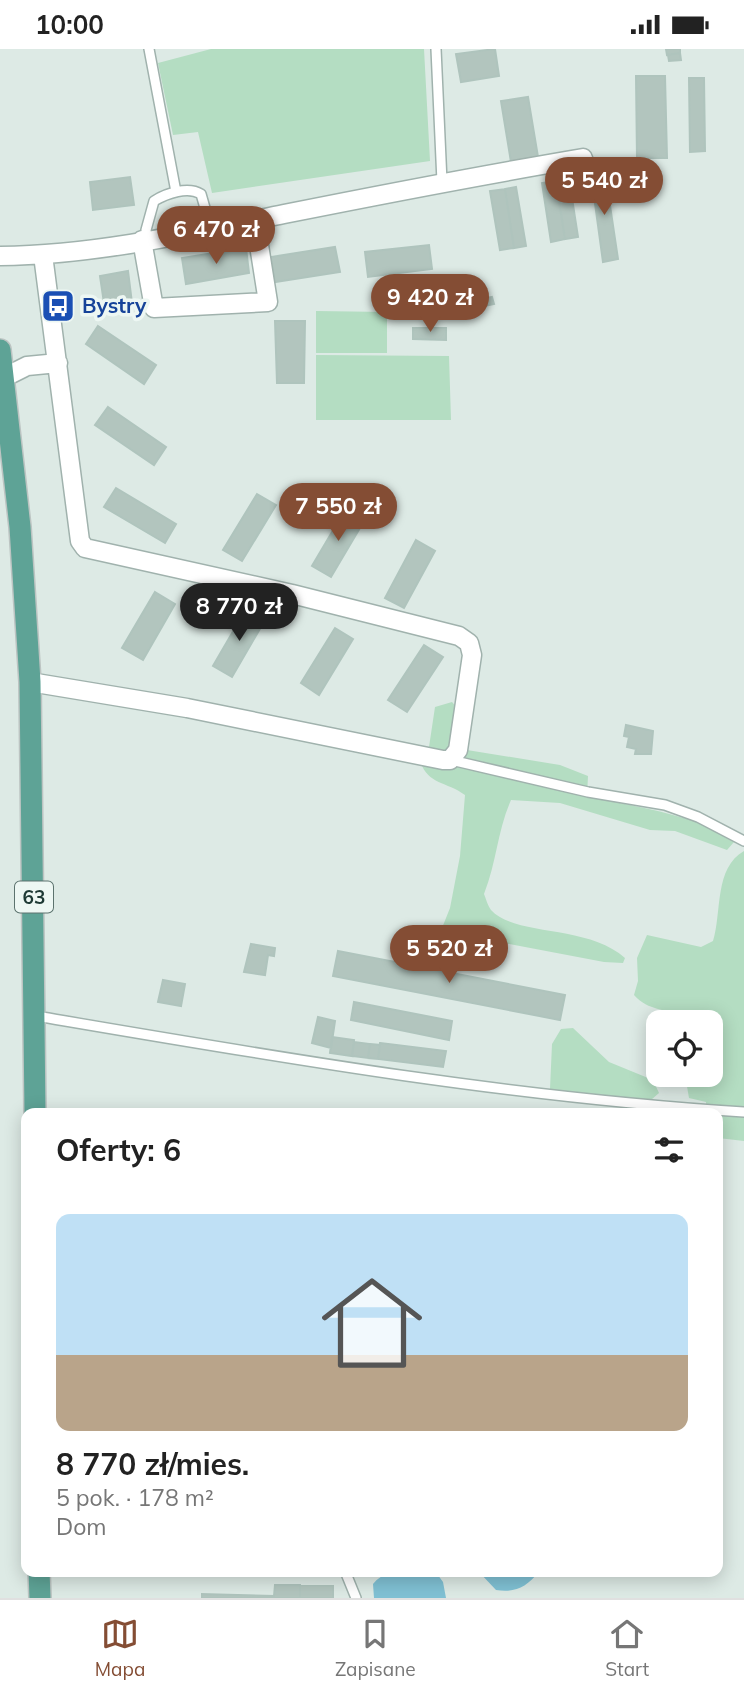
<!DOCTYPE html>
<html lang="pl">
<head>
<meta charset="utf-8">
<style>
  body { margin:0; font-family:Mulish,sans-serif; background:#f6f6f6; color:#222; height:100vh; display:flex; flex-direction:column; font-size:26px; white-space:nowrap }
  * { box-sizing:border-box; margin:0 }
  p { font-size:23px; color:#767676 }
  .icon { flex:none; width:38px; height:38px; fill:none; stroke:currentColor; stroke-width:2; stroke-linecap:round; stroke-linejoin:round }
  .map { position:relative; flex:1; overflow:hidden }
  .sheet { position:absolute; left:21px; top:1059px; width:702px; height:469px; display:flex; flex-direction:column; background:#fff; border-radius:14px; box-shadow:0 4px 18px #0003 }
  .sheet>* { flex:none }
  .fabs { position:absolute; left:646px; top:961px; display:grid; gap:14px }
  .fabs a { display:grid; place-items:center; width:77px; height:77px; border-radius:14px; background:#fff; box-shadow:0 4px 18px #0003; font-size:35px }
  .price { position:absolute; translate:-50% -60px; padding:0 16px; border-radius:24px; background:#844d34; color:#fff; font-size:23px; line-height:46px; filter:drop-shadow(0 2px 4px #0008) }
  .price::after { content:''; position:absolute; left:50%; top:42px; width:21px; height:16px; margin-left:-10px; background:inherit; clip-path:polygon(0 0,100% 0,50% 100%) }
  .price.on { background:#222; color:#fff }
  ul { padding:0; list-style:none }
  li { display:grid; align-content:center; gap:14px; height:371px; padding:0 35px }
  li span { display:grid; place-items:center; height:217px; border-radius:14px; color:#555 }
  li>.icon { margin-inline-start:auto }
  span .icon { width:126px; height:126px; fill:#fffc; stroke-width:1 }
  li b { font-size:30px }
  h2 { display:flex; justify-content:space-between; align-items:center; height:84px; padding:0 35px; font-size:30px }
  .status { display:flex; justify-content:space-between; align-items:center; height:49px; padding:0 35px; background:#fff; direction:ltr }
  .status svg { height:19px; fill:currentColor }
  .dock { display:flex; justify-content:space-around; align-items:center; height:98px; border-top:2px solid #e0e0e0; background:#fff; font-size:19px; color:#767676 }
  .dock a { display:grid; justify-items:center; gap:4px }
  .dock .on { color:#844d34 }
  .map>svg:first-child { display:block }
</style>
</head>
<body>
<div class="status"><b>10:00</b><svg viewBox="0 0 49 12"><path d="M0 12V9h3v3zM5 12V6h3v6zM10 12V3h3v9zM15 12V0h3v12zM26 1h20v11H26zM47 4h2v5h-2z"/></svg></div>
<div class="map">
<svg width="744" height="1549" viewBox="0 0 744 1549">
  <rect width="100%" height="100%" fill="#ddeae5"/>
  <path fill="#b4ddc2" d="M211 0H424L430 112 212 144 198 83 173 86 158 14Z
    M316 262 387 263V304H316Z
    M316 306 449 307 451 371H316Z
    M452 653 460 662 455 687 467 701 560 716 588 727 587 748C620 754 712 769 734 793L727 801 675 782 650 781 560 754 511 751C497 783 497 812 484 845 486 850 488 857 491 861 516 888 587 875 625 909L623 914 604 913 446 883 442 879 450 859 460 807 465 746C446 732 427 736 420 711L429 698 435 658Z
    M744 802V1092L718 1089V1064H706V1053L689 1049 685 1026H710V973H684C668 956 651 965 634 946L638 932 637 909 647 886 701 898 713 892C722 863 714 819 744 802Z
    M573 979 609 1013 653 1031 659 1044 651 1051 582 1047 550 1040 552 995 561 980Z"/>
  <path fill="#80c1d4" d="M435 1522 443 1533 446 1549H374L373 1535C387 1517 415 1522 435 1522Z
    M479 1523H539C526 1538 516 1544 496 1541Z"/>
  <path fill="#b2c5be" stroke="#afc4bd" stroke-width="2" d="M495 0 499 27 461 33 456 5Z
    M666 0H680V4L667 6Z
    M680 4 681 11 669 12 668 6Z
    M636 27H665L667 109H637Z
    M689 29H704L705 102 690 103Z
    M528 48 538 108 511 113 501 52Z
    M605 123 618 210 603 213 591 125Z
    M130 128 134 156 93 161 90 133Z
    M569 130 578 188 565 190 556 132Z
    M556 132 565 190 551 193 542 134Z
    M516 138 526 197 514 199 505 140Z
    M505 140 514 199 500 201 490 142Z
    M429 196 432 220 368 228 365 203Z
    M335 198 340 223 275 233 271 208Z
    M246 199 249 224 186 235 182 209Z
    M128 222 132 254H128V250L104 254 100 227Z
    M492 248 494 255 484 257 482 250Z
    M275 272H305L304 334H277Z
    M98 277 156 316 144 335 86 295Z
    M413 279H446V291L413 290Z
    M108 358 166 398 154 416 95 376Z
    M116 439 176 475 165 494 104 458Z
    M257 445 276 456 242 512 223 501Z
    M345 461 364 472 331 528 312 517Z
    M416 491 435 502 404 559 385 549Z
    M155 543 175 555 143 611 122 599Z
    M246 560 265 571 232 628 213 617Z
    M335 579 353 590 319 646 301 634Z
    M424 596 443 608 407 663 388 651Z
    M626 676 653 682 651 705H635L636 700 627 698 629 688 624 687Z
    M251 895 275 899 274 907 268 906 265 926 244 923Z
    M338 902 565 946 560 971 333 927Z
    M163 931 185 935 181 957 158 953Z
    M354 953 452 972 449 991 351 971Z
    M318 968 335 972 331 999 312 994Z
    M332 988 354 991 352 1007 330 1004Z
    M354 993 370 995 368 1009 352 1007Z
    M380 994 446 1002 443 1018 378 1010Z
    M370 995 380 996 378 1010 368 1009Z
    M275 1536H300V1549H202V1545L274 1547Z
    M300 1536 333 1537V1549H300Z"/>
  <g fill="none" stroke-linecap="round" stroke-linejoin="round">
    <defs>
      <path id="lane" d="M149 0 176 143
        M436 0 442 133
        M147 190 146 181 154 152C167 144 188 137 201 145L211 180
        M451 711 588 743 665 756 698 768 744 792
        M36 967C271 1007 505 1048 744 1063
        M125 1522H160
        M345 1522 356 1549"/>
      <path id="street" d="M142 191 154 259 268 253 255 171
        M0 207C95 206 192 184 284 165 384 145 483 126 583 109
        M3 329 27 317 58 314
        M30 633 187 659 443 711H450L458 701 472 606 469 594 459 587 292 545 85 499 80 492 43 206"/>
      <path id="primary" d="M0 301 20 478 30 633 35 1064
        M39 1522 40 1549"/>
    </defs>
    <use href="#lane" stroke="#a0b2ad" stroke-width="12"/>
    <use href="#street" stroke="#a0b2ad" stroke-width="21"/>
    <use href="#primary" stroke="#bcc4c2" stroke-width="24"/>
    <use href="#lane" stroke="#fff" stroke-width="9"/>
    <use href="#street" stroke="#fff" stroke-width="18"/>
    <use href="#primary" stroke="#5ea396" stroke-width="21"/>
  </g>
  <defs>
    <symbol id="bus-square" viewBox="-11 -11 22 22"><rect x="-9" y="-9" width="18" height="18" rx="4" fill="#1a4fb4" stroke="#edf7f3"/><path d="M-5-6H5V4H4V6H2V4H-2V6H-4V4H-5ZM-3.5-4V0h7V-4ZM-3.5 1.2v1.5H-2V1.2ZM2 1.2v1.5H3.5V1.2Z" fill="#fff"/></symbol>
  </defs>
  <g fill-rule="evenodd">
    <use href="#bus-square" x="39" y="238" width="38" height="38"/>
  </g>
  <g text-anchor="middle" stroke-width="7" stroke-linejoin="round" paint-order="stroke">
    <rect fill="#edf7f3" stroke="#5c736e" stroke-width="2" x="15" y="832.5" width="38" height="31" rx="5"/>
    <g font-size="19" font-weight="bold" fill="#1e3a35">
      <text x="34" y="855">63</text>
    </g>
    <g font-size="21" font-weight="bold" fill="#164399" stroke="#edf7f3" text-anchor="start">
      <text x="82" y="264">Bystry</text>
    </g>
  </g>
</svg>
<div class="fabs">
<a><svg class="icon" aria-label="locate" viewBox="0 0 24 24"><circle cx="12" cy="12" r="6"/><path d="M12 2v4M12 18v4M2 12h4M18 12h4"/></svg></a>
</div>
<b class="price" style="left:604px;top:168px">5 540 zł</b>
<b class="price" style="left:216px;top:217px">6 470 zł</b>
<b class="price" style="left:430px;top:285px">9 420 zł</b>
<b class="price" style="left:338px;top:494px">7 550 zł</b>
<b class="price on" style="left:239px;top:594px">8 770 zł</b>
<b class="price" style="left:449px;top:936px">5 520 zł</b>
<section class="sheet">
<h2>Oferty: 6<svg class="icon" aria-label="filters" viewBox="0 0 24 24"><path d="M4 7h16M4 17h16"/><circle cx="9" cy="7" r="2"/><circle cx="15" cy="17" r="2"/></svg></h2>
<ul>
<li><span style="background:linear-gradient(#bfe0f5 65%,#b9a48a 0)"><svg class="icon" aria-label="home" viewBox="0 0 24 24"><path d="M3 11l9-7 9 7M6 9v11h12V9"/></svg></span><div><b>8 770 zł/mies.</b><p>5 pok. · 178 m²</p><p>Dom</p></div></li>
</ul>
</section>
</div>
<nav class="dock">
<a class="on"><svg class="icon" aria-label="map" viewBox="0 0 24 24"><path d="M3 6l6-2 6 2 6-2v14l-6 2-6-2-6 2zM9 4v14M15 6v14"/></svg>Mapa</a>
<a><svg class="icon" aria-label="saved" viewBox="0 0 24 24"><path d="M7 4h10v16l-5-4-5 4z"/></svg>Zapisane</a>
<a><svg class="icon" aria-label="home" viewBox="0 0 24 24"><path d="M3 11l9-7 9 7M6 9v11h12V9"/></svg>Start</a>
</nav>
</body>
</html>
